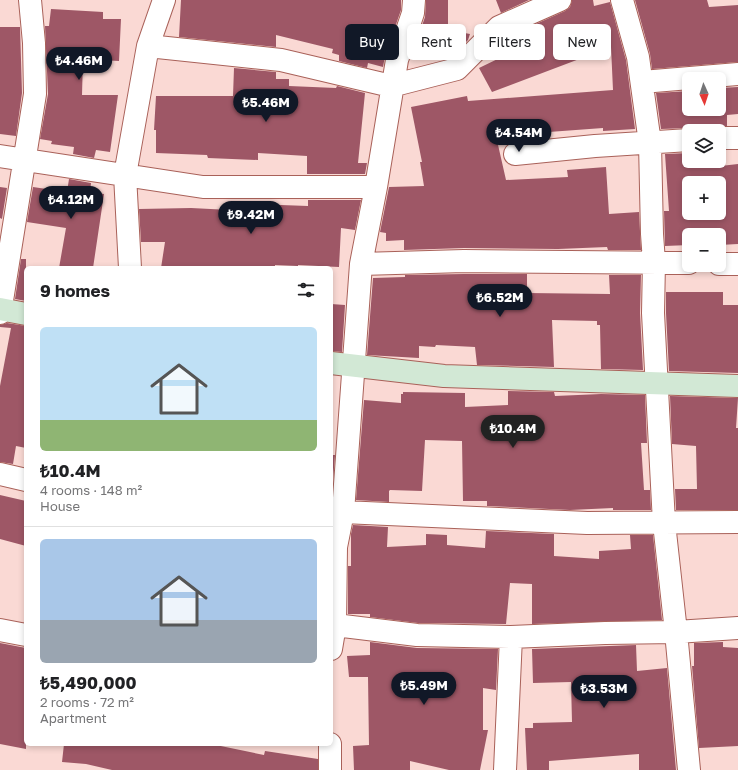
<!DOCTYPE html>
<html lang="en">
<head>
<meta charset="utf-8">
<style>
  body { margin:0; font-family:"Golos Text",sans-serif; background:#f6f6f6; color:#202124; height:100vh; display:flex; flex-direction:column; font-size:15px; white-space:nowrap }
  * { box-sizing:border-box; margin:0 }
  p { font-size:13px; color:#757577 }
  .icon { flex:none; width:22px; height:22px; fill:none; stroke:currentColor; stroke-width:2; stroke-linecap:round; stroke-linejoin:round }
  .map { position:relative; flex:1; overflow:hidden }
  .details { position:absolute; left:24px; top:266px; width:309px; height:480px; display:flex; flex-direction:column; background:#fff; border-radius:6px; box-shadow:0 2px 6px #0003 }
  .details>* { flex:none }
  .banner { position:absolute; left:345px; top:24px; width:333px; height:36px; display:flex; gap:8px }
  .needle { width:26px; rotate:177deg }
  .tools { position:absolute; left:682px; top:72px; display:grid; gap:8px }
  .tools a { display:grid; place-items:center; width:44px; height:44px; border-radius:6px; background:#fff; box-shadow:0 2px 6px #0003; font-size:20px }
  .price { position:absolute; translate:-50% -34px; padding:0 9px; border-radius:14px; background:#111827; color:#fff; font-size:13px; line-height:26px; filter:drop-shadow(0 1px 2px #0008) }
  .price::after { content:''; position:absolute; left:50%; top:24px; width:12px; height:9px; margin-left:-6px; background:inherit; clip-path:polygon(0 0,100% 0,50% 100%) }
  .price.active { background:#222; color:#fff }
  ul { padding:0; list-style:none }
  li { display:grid; align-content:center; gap:8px; height:212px; padding:0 16px }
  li+li { border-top:1px solid #e0e0e0 }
  li span { display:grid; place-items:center; height:124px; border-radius:6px; color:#555 }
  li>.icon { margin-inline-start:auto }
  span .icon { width:72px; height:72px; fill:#fffc; stroke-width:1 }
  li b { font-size:17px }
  h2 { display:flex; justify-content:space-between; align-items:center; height:48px; padding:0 16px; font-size:17px }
  .tag { padding:0 14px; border-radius:6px; background:#fff; box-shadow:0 2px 6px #0003; font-size:14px; line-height:36px }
  .tag.active { background:#111827; color:#fff }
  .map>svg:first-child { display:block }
</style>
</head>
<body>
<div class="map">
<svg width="738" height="770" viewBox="0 0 738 770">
  <rect width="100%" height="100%" fill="#fad9d4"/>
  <path fill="#9e5766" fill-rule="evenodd" d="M181 0H401V10L385 56 383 67 368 63 367 68 339 61V55L332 53 333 49 276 35V47L179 37Z
    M426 0H448V30L470 34 468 40 457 51 416 43 425 17Z
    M496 0H529L501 13Z
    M572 0H593L594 6 610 2 626 60 635 129 603 131V128L496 136 506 180 568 177 567 170 606 167 609 214 639 212 641 250H608L607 247 558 249 464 248 404 250V240L386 241V233L380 232 389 187 424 186 420 162H422L411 107 467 96 468 101 613 90 611 47 492 92 479 68 514 51 509 36 565 11 570 7Z
    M635 0H707L709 7 738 5V62L652 69 650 54Z
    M51 9 103 12V19H121L119 61 83 59 82 95H118L110 152 96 150 94 158 73 154 74 147 51 144 52 141 40 139 48 94 45 26H49Z
    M0 27H20L22 93 16 136 0 134Z
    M234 68 276 72V79H289V86L336 88 337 86 365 93 358 163H367L365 174H307V156L258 153V160L208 158 207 155 156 153V130H154L156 96H233Z
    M738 87V114L727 115V126H719L713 127 710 130 700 131 688 128 661 129 656 93 689 91V109H719V88Z
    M689 153V161H702L703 168 738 164V244L719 245V235H689V245L665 246 664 211H669L665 154ZM689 183H719V213H689Z
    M69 179 91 183 90 192 104 194 93 268H59L66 228 27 222 33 187 67 192Z
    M0 187 7 188 2 219 0 218Z
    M308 200H361L355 230 341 228 339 267 298 265V266L275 265V268H161L165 242H141L139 209 191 208 230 210 231 203 308 206Z
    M21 259H26V301L15 299Z
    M464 274H527V293L610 294 609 275H641L640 313 643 370 601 369 600 325H597V321L552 320 554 367 477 365 475 347 436 345 435 347 419 346V358L367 355 373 278 405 277V275Z
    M666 292H723V305H738V373L669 371 666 313Z
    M331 304 345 305 342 352 331 351Z
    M7 323 26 326V448L16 446 13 464 0 462V386L11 328 0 327V325Z
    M508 391 554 392 555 396 601 394 645 395 647 443H641L644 490H650L651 510H613V508L570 510 487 506V501H463L462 441 425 440 422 491 390 490 389 491V502L356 500 364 400 401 403V394H403V392L465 393V407L508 405Z
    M670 396 738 398 736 428H738V510H676L675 489H697L696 446 672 444Z
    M331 455H335L331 505Z
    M0 495 26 501V546L0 539Z
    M353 525 388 527 387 547 426 545V534L447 535V545L485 548 486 531 554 534V556L599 559V551L631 549 630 535H653L662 620 532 624V584L510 583 506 624 418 623 370 617V614H348V566H351V534Z
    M370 642 417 648 498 649 496 690 483 688V730H488L480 770H449L410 761V770H354L353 746 369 745 368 677H349L347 656 370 655Z
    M723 642V647L738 648V746L699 748 692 666H694V643Z
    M0 643 26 648V749L0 744Z
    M636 645 637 671 667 668 676 770H639V754L549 761V770H527L525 728H533V723L572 722 571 682 533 683 532 649Z
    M64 744H211L264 755 265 751 318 759V770H112L86 764 62 762Z"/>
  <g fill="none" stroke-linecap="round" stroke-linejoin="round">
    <defs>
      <path id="street" d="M414 0 413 13 397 60 376 187 361 264 343 512 587 523 738 522
        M622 0 638 57 650 143 652 234 654 262 653 313 664 523 676 632 689 770
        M148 46 281 60 391 86 457 69 499 27 560 0
        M642 82 738 74
        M719 138H738
        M515 154 595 146 689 140
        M0 156 203 187H376
        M361 264 464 261 689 263
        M719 264H738
        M130 268 125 175 148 46 164 0
        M0 313 35 94 34 43 30 0
        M0 474 26 480
        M335 625 417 635 511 637 605 633 676 632 738 628
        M0 630 26 635
        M331 649 335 625 336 547 343 512
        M330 744V770
        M505 770 511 637"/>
      <path id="secondary" d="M0 309 26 314
        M331 363 444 376 738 386"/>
    </defs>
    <use href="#street" stroke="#a96159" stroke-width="24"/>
    <use href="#secondary" stroke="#a96159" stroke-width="24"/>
    <use href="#street" stroke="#fff" stroke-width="22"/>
    <use href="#secondary" stroke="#d2e8d5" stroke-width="22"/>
  </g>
</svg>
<div class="tools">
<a><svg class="needle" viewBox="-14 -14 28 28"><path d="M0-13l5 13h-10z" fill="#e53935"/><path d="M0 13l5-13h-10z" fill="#757577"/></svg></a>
<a><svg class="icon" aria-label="layers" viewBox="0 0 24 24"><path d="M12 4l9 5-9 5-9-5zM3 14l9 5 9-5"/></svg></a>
<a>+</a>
<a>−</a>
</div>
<b class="price" style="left:79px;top:81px">₺4.46M</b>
<b class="price" style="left:266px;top:123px">₺5.46M</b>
<b class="price" style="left:519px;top:153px">₺4.54M</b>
<b class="price" style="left:71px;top:220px">₺4.12M</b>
<b class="price" style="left:251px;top:235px">₺9.42M</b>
<b class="price" style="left:500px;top:318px">₺6.52M</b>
<b class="price active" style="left:513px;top:449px">₺10.4M</b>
<b class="price" style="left:424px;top:706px">₺5.49M</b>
<b class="price" style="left:604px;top:709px">₺3.53M</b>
<div class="banner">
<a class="tag active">Buy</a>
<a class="tag">Rent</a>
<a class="tag">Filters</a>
<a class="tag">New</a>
</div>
<section class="details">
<h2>9 homes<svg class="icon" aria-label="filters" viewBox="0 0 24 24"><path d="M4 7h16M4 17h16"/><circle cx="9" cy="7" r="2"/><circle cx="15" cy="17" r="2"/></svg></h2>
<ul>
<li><span style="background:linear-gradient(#bfe0f5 75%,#8fb573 0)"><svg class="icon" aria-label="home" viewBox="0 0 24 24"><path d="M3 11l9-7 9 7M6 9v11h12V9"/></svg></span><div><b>₺10.4M</b><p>4 rooms · 148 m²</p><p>House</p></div></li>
<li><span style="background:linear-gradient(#a9c7e8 65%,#9aa5b1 0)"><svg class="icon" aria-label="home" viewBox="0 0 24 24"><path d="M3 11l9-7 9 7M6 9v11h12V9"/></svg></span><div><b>₺5,490,000</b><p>2 rooms · 72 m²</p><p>Apartment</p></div></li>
</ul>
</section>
</div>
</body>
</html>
